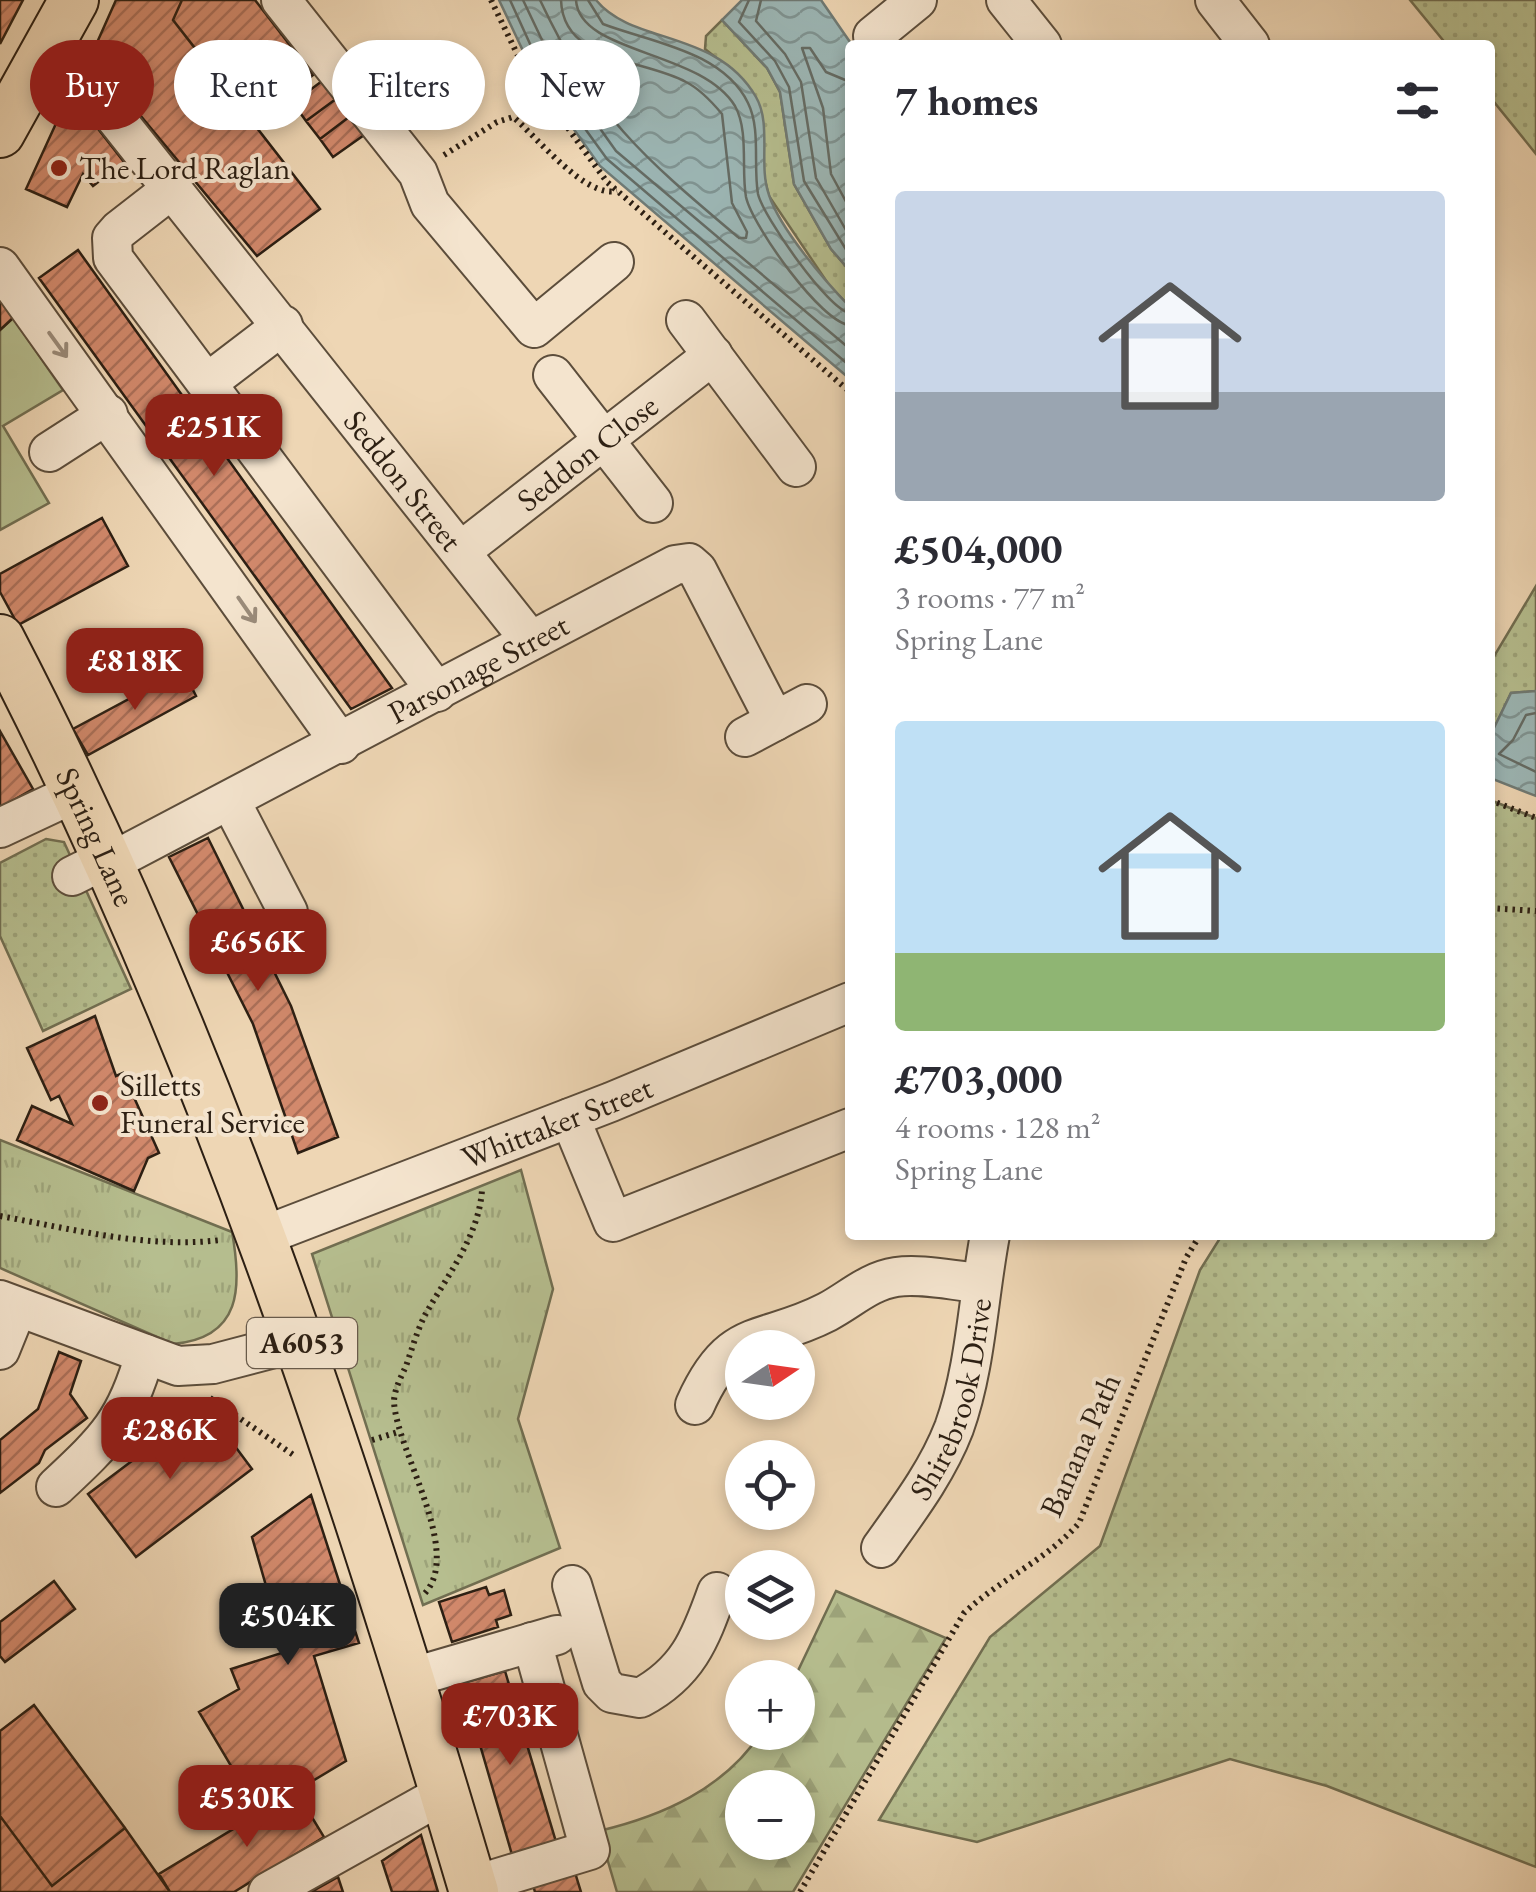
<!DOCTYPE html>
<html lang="en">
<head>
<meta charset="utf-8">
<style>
  body { margin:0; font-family:"EB Garamond",serif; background:#f2f2f3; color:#2b2b33; height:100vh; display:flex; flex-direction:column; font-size:38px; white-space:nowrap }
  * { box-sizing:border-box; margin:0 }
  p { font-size:32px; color:#7c7c81 }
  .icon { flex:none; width:55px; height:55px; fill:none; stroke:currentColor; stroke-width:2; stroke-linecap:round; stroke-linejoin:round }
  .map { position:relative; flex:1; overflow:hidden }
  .sheet { position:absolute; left:845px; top:40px; width:650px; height:1200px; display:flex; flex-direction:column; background:#fff; border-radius:10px; box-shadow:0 5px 15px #0003 }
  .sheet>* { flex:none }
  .top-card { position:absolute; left:30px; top:40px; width:665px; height:90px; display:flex; gap:20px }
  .needle { width:65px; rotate:77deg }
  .tools { position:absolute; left:725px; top:1330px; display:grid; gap:20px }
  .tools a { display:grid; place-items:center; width:90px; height:90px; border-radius:50%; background:#fff; box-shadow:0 5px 15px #0003; font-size:50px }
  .price { position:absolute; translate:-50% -85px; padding:0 22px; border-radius:20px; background:#8f2418; color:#fff; font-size:32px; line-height:65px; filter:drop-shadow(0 2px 5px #0008) }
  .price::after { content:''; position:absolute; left:50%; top:60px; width:30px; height:22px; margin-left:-15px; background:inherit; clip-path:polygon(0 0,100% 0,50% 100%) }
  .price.selected { background:#222; color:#fff }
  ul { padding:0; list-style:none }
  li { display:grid; align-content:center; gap:20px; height:530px; padding:0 50px }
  li span { display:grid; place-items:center; height:310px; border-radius:10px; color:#555 }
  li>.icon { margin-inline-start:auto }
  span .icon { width:180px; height:180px; fill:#fffc; stroke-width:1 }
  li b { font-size:42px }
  h2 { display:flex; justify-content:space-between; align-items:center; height:120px; padding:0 50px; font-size:42px }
  .pill { padding:0 35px; border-radius:45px; background:#fff; box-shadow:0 5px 15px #0003; font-size:35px; line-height:90px }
  .pill.selected { background:#8f2418; color:#fff }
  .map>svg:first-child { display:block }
</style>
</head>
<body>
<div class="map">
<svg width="1536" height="1892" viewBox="0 0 1536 1892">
  <defs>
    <pattern id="grass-dots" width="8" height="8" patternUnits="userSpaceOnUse" patternTransform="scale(2.5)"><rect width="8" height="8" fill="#b6be8f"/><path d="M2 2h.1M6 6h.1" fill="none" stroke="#9da37a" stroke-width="1.8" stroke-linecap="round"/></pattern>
    <pattern id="forest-firs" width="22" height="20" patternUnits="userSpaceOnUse" patternTransform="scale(2.5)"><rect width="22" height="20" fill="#b6be8f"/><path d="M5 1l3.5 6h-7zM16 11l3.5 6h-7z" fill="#9da37a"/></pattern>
    <pattern id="park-tufts" width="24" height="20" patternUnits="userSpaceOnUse" patternTransform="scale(2.5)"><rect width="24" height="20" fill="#b6be8f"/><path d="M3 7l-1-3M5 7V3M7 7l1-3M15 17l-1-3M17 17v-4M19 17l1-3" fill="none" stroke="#9da37a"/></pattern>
    <pattern id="water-waves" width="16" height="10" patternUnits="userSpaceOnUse" patternTransform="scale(2.5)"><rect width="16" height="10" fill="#9cb7b6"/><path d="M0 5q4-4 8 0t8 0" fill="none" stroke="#7f9493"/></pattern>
    <pattern id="building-hatch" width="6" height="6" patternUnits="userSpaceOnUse" patternTransform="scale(2.5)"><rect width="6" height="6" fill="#d2896c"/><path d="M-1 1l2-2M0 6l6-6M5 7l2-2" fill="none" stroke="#ab6f58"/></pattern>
  </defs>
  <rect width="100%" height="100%" fill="#eed6b4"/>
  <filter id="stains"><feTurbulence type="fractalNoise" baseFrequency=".002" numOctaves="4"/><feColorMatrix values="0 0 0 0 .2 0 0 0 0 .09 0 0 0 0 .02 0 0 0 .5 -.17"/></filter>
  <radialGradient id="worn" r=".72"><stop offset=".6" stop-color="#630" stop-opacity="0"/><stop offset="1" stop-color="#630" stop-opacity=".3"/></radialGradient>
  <path fill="url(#grass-dots)" stroke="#716e51" stroke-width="2.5" d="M1410 0H1536V154L1490 97V45H1447Z
    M722 20 767 68 780 92 794 184 831 249 850 271V307L829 285 769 196 739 76 705 49 706 36Z
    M1536 586V691L1511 693 1493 731 1490 663Z
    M1490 800 1536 818V1867L1327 1786 1230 1759 977 1842 879 1820 990 1637 1100 1546 1200 1270 1222 1235H1490Z
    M46 839 64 842 131 989 43 1031 0 936V863Z"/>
  <path fill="url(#forest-firs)" stroke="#716e51" stroke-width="2.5" fill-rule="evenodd" d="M836 1591 946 1638 793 1892H617L599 1831C662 1816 724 1789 761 1733L798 1732 795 1677ZM742 1788H798V1842H742Z"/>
  <path fill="url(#park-tufts)" stroke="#716e51" stroke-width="2.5" d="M0 1140 232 1232C242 1287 242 1338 173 1344L0 1268Z
    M521 1170 553 1289 518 1419 560 1548 423 1605 312 1254Z"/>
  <path fill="#b6be8f" stroke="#716e51" stroke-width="2.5" d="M13 318 63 390 3 426 49 503 0 530V330Z"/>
  <path fill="url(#water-waves)" stroke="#6f7a75" stroke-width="2.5" d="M499 0H596C632 45 717 29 756 97 772 125 758 165 769 195 780 229 825 281 850 307V379L600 166 533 72Z
    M742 0H821L852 45 850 271 831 249 794 184 780 92 767 68 722 20Z
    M1536 691V796L1490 778V736L1511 693Z"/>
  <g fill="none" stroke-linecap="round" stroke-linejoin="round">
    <path stroke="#646b64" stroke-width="2.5" d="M510 0 541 68 607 159 850 366
      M523 0 552 61 616 151 850 349
      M540 0C595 117 643 157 739 238H746L747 232 732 203 722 114C712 102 700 89 686 82 645 59 563 63 561 0
      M576 0C579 54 701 50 735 106 749 131 741 170 746 197 752 225 822 324 850 325
      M588 0 603 24C650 42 723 51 748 103 761 129 753 166 758 194 763 216 829 311 850 313
      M749 0 739 22 775 61 789 87 804 181 850 256
      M761 0 756 21 785 54 801 82 816 178 850 237
      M850 82 826 72 810 48H802L823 108 831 174 850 209
      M1536 713 1526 715 1513 740 1499 754 1536 772"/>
  </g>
  <path fill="url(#building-hatch)" stroke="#2c1f13" stroke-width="2.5" d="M0 0H23L0 44Z
    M116 0H182L173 20 320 209 257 256 91 56Z
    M182 0H255L313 75 253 122 173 20Z
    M326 78 340 96 306 121 293 103Z
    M70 93 124 162 93 186 83 174 67 207 26 189Z
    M340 96 353 114 320 139 306 121Z
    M353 114 367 133 333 157 320 139Z
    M78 250 392 688 351 709 39 278Z
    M0 299 13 318 0 330Z
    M102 518 128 566 18 625 0 592V574Z
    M183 670 196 696 88 755 73 729Z
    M0 731 33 789 0 808Z
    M208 838 291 1006 338 1137 298 1153 253 1024 169 857Z
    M95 1016 116 1076 123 1073 159 1153 148 1158 134 1191 17 1140 32 1106 72 1124 59 1096 51 1100 27 1048Z
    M59 1352 81 1361 70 1394 87 1418 45 1450 39 1463 0 1493V1440L38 1409Z
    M205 1406 252 1469 136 1557 88 1494Z
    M311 1495 359 1643 314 1656 346 1761 259 1813 199 1712 239 1689 231 1669 285 1652 252 1537Z
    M54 1581 75 1609 5 1662 0 1656V1622Z
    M486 1587 489 1595 504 1590 511 1615 496 1620 498 1627 452 1642 439 1602Z
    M505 1671 559 1852 515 1865 462 1683Z
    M34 1705 125 1828 52 1886 0 1816V1731Z
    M296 1791 324 1837 234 1892H170L159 1874Z
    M0 1816 52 1886 125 1828 170 1892H0Z
    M421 1835 438 1892H392L382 1861Z
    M573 1866 581 1892H535L531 1878Z
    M338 1877 343 1892H311Z"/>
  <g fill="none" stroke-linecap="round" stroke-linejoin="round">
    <defs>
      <g id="minor">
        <path d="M281 0 418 173 430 204 534 328 614 262"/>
        <path d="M1006 0 1042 45"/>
        <path d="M1215 0 1250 45"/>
        <path d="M873 36 917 0"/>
        <path id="s1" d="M52 38 530 640"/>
        <path d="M173 188 119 230 112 238 113 258 437 692"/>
        <path d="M0 267 341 744"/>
        <path d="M686 320 796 467"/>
        <path d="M553 375 653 503"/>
        <path d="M207 383 283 325"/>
        <path d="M49 452 108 414"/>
        <path id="s2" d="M461 551 713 355"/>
        <path d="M745 737 807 704"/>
        <path d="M231 802 288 912"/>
        <path d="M0 828 79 791"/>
        <path id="s3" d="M111 862 675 565 689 563 697 570 775 721"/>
        <path d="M72 876 108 858"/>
        <path d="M570 1118 613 1222 850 1128"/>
        <path id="s4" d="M263 1236 611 1102 850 1002"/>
        <path d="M0 1300 178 1366 213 1364 301 1341"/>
        <path d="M0 1350 17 1308"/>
        <path d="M695 1405C731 1324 761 1346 827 1312 850 1300 869 1281 896 1277 921 1273 954 1281 981 1283"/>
        <path d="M56 1487C106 1440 126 1422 145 1354"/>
        <path id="s5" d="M881 1548C908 1510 937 1472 954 1428 976 1367 978 1298 990 1235"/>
        <path d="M572 1585 602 1683 612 1693 640 1698C687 1673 700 1640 717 1592"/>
        <path d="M410 1678 557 1635"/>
        <path d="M472 1886 590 1850 532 1642"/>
        <path d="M268 1892 445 1793"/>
      </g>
      <g id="major">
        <path d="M0 133 74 0"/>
        <path id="s6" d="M0 639C207 1037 347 1462 474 1892"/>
      </g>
    </defs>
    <use href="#minor" stroke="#5c4d3b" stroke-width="42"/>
    <use href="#major" stroke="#2c1f13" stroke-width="52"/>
    <path stroke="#2c1f13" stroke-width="6" stroke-dasharray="2.5 5" stroke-linecap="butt" d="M491 0 523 66 607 182 850 392
      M444 155 497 122 513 117C538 138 585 198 617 191
      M1490 800 1536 818
      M1490 908 1536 911
      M0 1216C73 1229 147 1249 221 1240
      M210 1398 295 1456
      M372 1440 398 1432
      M425 1593C463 1551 397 1452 394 1402 394 1390 401 1377 406 1366 412 1349 417 1331 425 1315 447 1276 479 1236 482 1190
      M800 1892 964 1613C1000 1579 1047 1560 1079 1523L1186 1258 1200 1235"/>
    <use href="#minor" stroke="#f4e4ce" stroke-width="38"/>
    <use href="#major" stroke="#eed6b4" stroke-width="48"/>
  </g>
  <defs><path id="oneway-shaft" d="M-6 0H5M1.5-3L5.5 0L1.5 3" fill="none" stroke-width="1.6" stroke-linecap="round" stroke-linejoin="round" transform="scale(2.5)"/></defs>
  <g stroke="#9a8b7a">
    <use href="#oneway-shaft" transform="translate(58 345) rotate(54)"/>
    <use href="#oneway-shaft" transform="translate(247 610) rotate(55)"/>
  </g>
  <g fill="#8f2418" stroke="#f4e4ce" stroke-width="4">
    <circle cx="59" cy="168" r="10"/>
    <circle cx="100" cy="1103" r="10"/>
  </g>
  <g text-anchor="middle" stroke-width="8" stroke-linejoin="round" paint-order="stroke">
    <rect fill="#f4e4ce" stroke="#685a4b" stroke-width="2.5" x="247" y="1318" width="110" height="50" rx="8"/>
    <g font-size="30" font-weight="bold" fill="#2c1f13">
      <text x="302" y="1353">A6053</text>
    </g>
    <g font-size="32" fill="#2c1f13" stroke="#f4e4ce" text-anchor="start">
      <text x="79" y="179">The Lord Raglan</text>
      <text x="120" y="1096">Silletts<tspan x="120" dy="37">Funeral Service</tspan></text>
    </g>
    <g font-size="32" fill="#2c1f13" stroke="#f4e4ce">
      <text dy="11" stroke="none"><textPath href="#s2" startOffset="160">Seddon Close</textPath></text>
      <text dy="11" stroke="none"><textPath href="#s1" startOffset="565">Seddon Street</textPath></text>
      <text dy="11" stroke="none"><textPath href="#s3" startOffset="415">Parsonage Street</textPath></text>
      <text dy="11" stroke="none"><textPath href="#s6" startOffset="220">Spring Lane</textPath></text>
      <text dy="11" stroke="none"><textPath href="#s4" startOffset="315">Whittaker Street</textPath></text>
      <text dy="11" stroke="none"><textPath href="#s5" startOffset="168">Shirebrook Drive</textPath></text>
      <text transform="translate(1080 1445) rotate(-66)" y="11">Banana Path</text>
    </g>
  </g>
  <rect width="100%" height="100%" filter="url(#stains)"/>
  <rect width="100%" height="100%" fill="url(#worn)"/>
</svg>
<div class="tools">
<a><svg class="needle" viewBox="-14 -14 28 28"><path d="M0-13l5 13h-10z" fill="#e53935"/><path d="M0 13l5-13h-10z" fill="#7c7c81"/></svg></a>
<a><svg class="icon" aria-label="locate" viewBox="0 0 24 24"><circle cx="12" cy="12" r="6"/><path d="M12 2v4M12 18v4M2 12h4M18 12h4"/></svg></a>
<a><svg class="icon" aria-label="layers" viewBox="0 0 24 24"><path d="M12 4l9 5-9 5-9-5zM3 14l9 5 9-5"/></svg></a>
<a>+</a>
<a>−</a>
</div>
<b class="price" style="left:214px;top:479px">£251K</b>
<b class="price" style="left:135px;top:713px">£818K</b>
<b class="price" style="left:258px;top:994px">£656K</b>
<b class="price" style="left:170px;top:1482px">£286K</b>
<b class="price selected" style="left:288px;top:1668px">£504K</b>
<b class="price" style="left:510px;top:1768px">£703K</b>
<b class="price" style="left:247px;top:1850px">£530K</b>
<div class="top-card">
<a class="pill selected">Buy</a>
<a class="pill">Rent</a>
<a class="pill">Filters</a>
<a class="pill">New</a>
</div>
<section class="sheet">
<h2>7 homes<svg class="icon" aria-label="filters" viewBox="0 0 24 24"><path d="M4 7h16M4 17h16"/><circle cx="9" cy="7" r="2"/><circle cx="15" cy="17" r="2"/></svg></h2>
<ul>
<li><span style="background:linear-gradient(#c9d6e8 65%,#9aa5b1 0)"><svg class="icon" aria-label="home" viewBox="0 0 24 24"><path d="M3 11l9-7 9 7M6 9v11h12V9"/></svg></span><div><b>£504,000</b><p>3 rooms · 77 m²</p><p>Spring Lane</p></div></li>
<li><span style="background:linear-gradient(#bfe0f5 75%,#8fb573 0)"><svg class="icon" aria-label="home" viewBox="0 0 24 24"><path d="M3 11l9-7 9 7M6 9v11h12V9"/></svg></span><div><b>£703,000</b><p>4 rooms · 128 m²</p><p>Spring Lane</p></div></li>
</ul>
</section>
</div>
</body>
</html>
